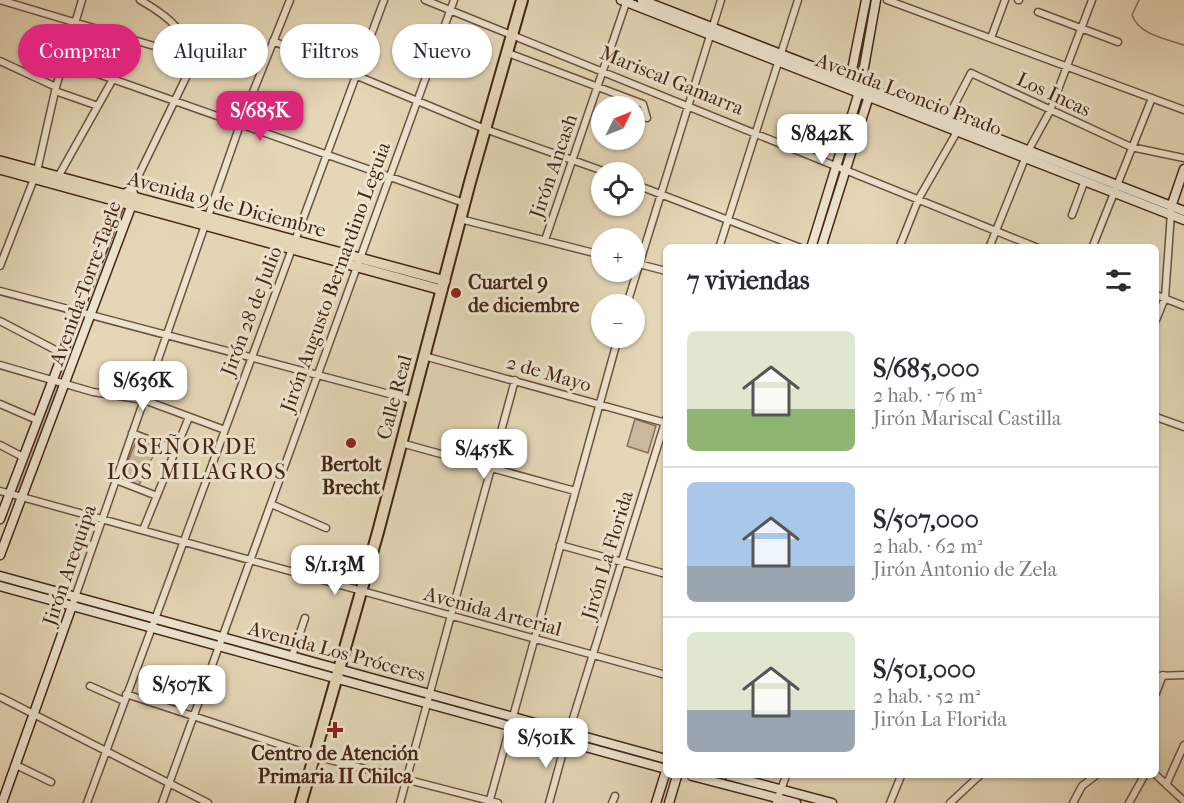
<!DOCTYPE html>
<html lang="es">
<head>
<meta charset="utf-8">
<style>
  body { margin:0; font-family:"IM FELL French Canon",serif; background:#f7f7f7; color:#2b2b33; height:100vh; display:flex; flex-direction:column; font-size:22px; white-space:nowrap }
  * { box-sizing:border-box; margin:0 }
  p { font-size:20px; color:#7c7c81 }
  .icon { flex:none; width:33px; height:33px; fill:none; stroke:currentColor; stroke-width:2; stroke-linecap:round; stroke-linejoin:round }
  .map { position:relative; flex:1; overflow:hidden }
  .sheet { position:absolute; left:663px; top:244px; width:496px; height:534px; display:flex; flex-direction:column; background:#fff; border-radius:9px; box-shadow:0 2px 4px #0004 }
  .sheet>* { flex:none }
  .banner { position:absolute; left:18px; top:24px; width:555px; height:54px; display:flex; gap:12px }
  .needle { width:39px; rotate:47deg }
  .buttons { position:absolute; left:591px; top:96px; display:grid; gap:12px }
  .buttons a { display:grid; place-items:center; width:54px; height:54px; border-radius:50%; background:#fff; box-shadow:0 2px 4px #0004; font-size:30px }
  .price { position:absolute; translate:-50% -51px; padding:0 14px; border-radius:12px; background:#fff; color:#222; font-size:20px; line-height:39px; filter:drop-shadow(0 2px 3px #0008) }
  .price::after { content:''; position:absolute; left:50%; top:36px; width:18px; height:14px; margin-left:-9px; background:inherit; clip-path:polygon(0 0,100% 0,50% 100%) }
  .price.current { background:#db2777; color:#fff }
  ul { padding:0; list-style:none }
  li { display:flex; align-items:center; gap:18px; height:150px; padding:0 24px }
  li+li { border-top:2px solid #e1e1e2 }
  li span { display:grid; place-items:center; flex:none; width:168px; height:120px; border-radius:9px; color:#555 }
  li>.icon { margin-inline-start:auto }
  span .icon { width:72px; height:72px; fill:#fffc; stroke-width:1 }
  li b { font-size:26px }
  h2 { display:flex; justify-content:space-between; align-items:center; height:72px; padding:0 24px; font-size:26px }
  .pill { padding:0 21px; border-radius:27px; background:#fff; box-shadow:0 2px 4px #0004; font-size:21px; line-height:54px }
  .pill.current { background:#db2777; color:#fff }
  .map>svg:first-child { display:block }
</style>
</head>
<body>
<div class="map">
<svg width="1184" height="803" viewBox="0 0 1184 803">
  <rect width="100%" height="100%" fill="#e4d6b6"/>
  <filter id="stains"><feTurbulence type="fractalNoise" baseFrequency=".00333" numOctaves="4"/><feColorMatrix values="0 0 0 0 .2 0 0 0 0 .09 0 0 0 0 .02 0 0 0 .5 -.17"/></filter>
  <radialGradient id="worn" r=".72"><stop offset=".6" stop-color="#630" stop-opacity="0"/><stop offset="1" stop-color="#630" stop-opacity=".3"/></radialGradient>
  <path fill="#c9b89b" stroke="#886f58" stroke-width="1.5" d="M52 384 59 387 19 494 12 491Z
    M635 419 656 426 648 453 627 446Z
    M137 438 158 446 138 487 121 479Z"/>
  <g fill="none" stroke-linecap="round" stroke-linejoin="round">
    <path stroke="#856c55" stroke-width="1.5" d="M1139 0 1132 15C1139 35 1167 39 1184 45"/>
    <defs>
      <path id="street" d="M0 0 191 57
        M425 0 1038 248
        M887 0 1184 110
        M1018 0H1019
        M1038 12 1118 42
        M991 38 1005 0
        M273 41 485 129 606 172
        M508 53 643 104 647 118
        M0 61 56 87
        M64 62 464 203
        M55 91 98 106
        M946 121 971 73 1131 147 1184 158
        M58 177 113 79
        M634 184 801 248
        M132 189 191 67C190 32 168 16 140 0
        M1072 215 1085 180
        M460 219 602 255
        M545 240 627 0
        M719 248 798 0
        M899 248 919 198 958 130
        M989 248 1028 151 1050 111 1092 0
        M1092 248 1152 98
        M635 263 666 271
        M0 266 37 171 56 87 82 0
        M0 291 412 400
        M1156 295 1184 306
        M627 304 721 0
        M1156 320 1165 298 1171 213
        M0 321 63 354
        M424 356 666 423
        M0 365 93 392 144 400 225 430
        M0 404 37 420
        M1156 417 1184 427
        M132 433 175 450
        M401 443 575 491
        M0 445 23 457
        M116 480 157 496
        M0 491 666 675
        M271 504 326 528
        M143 530 189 417
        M560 545 666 574
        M72 606 241 122 290 0
        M292 656 305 618
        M1156 676 1184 675
        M90 686 124 701
        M1156 693 1163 675
        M126 694 315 756 498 803
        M0 697 208 803
        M16 765 51 782
        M1156 775 1184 801
        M1167 783 1184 745
        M87 803 384 0
        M162 803 454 0
        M400 803 515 380
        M489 803 618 338
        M549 803 566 741 666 419
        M612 803 615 796
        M776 803 786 776
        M890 803 901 776
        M950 803 979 776
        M1073 803 1082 786 1095 776
        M1129 803 1144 776"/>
      <path id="secondary" d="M621 0 1184 220
        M642 0 1184 211
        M1171 207 1184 169
        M811 248 859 92 850 80 866 0
        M821 248 869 96 861 84 876 0
        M0 519 120 203 123 195 132 189 134 198 131 207 0 555
        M0 576 666 759
        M0 586 666 769
        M692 776 796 803
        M730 776 832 803
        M2 803 72 606
        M656 803 666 771
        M669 803 677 776"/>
      <path id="primary" d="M0 161 445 281
        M0 169 442 290"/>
      <path id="highway" d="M301 803 378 532 470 182 522 0"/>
    </defs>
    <use href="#street" stroke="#6e523d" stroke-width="9"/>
    <use href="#secondary" stroke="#472615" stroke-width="11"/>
    <use href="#primary" stroke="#472615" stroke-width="12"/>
    <use href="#highway" stroke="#472615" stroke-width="14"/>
    <use href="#street" stroke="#ede4d0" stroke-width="6"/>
    <use href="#secondary" stroke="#ede4d0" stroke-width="8"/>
    <use href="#primary" stroke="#e4d6b6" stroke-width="9"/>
    <use href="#highway" stroke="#e4d6b6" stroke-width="10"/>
  </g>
  <g fill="#8f2418" stroke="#ede4d0" stroke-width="2">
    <circle cx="456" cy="293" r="6"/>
    <circle cx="351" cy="443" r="6"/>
    <path d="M332 721h6v6h6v6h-6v6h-6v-6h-6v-6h6z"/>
  </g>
  <g text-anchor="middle" stroke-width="6" stroke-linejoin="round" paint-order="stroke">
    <g font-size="20" fill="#472615" stroke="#ede4d0">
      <text transform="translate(672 80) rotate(22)" y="7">Mariscal Gamarra</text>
      <text transform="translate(909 94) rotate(21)" y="7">Avenida Leoncio Prado</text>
      <text transform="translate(1054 94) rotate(25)" y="7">Los Incas</text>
      <text transform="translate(553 166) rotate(-71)" y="7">Jirón Ancash</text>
      <text transform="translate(227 204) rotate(15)" y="7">Avenida 9 de Diciembre</text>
      <text transform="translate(335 277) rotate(-70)" y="7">Jirón Augusto Bernardino Leguia</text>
      <text transform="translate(85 283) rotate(-70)" y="7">Avenida Torre Tagle</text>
      <text transform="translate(251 311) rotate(-69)" y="7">Jirón 28 de Julio</text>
      <text transform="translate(549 373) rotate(16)" y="7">2 de Mayo</text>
      <text transform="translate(394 397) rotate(-75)" y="7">Calle Real</text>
      <text transform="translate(607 555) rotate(-73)" y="7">Jirón La Florida</text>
      <text transform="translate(69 565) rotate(-71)" y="7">Jirón Arequipa</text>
      <text transform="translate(493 611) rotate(15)" y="7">Avenida Arterial</text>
      <text transform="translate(337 651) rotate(15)" y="7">Avenida Los Próceres</text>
    </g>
    <g font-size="20" font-weight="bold" fill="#472615" stroke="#ede4d0">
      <text x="468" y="289" text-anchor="start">Cuartel 9<tspan x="468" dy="23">de diciembre</tspan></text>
      <text x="351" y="471">Bertolt<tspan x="351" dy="23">Brecht</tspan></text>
      <text x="335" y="760">Centro de Atención<tspan x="335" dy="23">Primaria II Chilca</tspan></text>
    </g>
    <g font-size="22" letter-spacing="1.5" fill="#472615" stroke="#ede4d0">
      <text x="197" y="454">SEÑOR DE<tspan x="197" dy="25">LOS MILAGROS</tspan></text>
    </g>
  </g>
  <rect width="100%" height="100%" filter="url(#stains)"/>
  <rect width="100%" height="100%" fill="url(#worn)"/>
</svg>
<div class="buttons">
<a><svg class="needle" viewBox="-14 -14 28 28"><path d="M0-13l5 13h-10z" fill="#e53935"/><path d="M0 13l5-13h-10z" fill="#7c7c81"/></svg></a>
<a><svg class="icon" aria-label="locate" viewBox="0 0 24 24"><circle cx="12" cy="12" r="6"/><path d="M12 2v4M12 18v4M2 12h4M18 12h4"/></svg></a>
<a>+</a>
<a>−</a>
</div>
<b class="price current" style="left:260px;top:142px">S/685K</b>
<b class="price" style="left:822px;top:165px">S/842K</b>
<b class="price" style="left:143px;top:412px">S/636K</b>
<b class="price" style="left:484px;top:480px">S/455K</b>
<b class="price" style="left:335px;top:596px">S/1.13M</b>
<b class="price" style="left:182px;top:716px">S/507K</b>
<b class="price" style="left:546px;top:769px">S/501K</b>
<div class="banner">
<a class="pill current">Comprar</a>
<a class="pill">Alquilar</a>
<a class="pill">Filtros</a>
<a class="pill">Nuevo</a>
</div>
<section class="sheet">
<h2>7 viviendas<svg class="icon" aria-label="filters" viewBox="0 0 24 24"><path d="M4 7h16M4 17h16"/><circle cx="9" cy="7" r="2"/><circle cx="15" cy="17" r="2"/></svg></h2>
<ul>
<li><span style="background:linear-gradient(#dfe7d0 65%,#8fb573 0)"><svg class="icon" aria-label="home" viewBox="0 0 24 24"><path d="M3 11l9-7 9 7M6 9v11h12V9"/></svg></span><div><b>S/685,000</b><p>2 hab. · 76 m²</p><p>Jirón Mariscal Castilla</p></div></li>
<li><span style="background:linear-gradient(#a9c7e8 70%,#9aa5b1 0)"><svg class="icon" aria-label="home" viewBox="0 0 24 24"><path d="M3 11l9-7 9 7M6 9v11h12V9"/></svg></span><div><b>S/507,000</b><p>2 hab. · 62 m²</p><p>Jirón Antonio de Zela</p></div></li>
<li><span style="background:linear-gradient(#dfe7d0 65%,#9aa5b1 0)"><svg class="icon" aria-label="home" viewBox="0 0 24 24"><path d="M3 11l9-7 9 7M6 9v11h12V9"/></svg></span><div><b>S/501,000</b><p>2 hab. · 52 m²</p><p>Jirón La Florida</p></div></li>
</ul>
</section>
</div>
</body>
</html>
